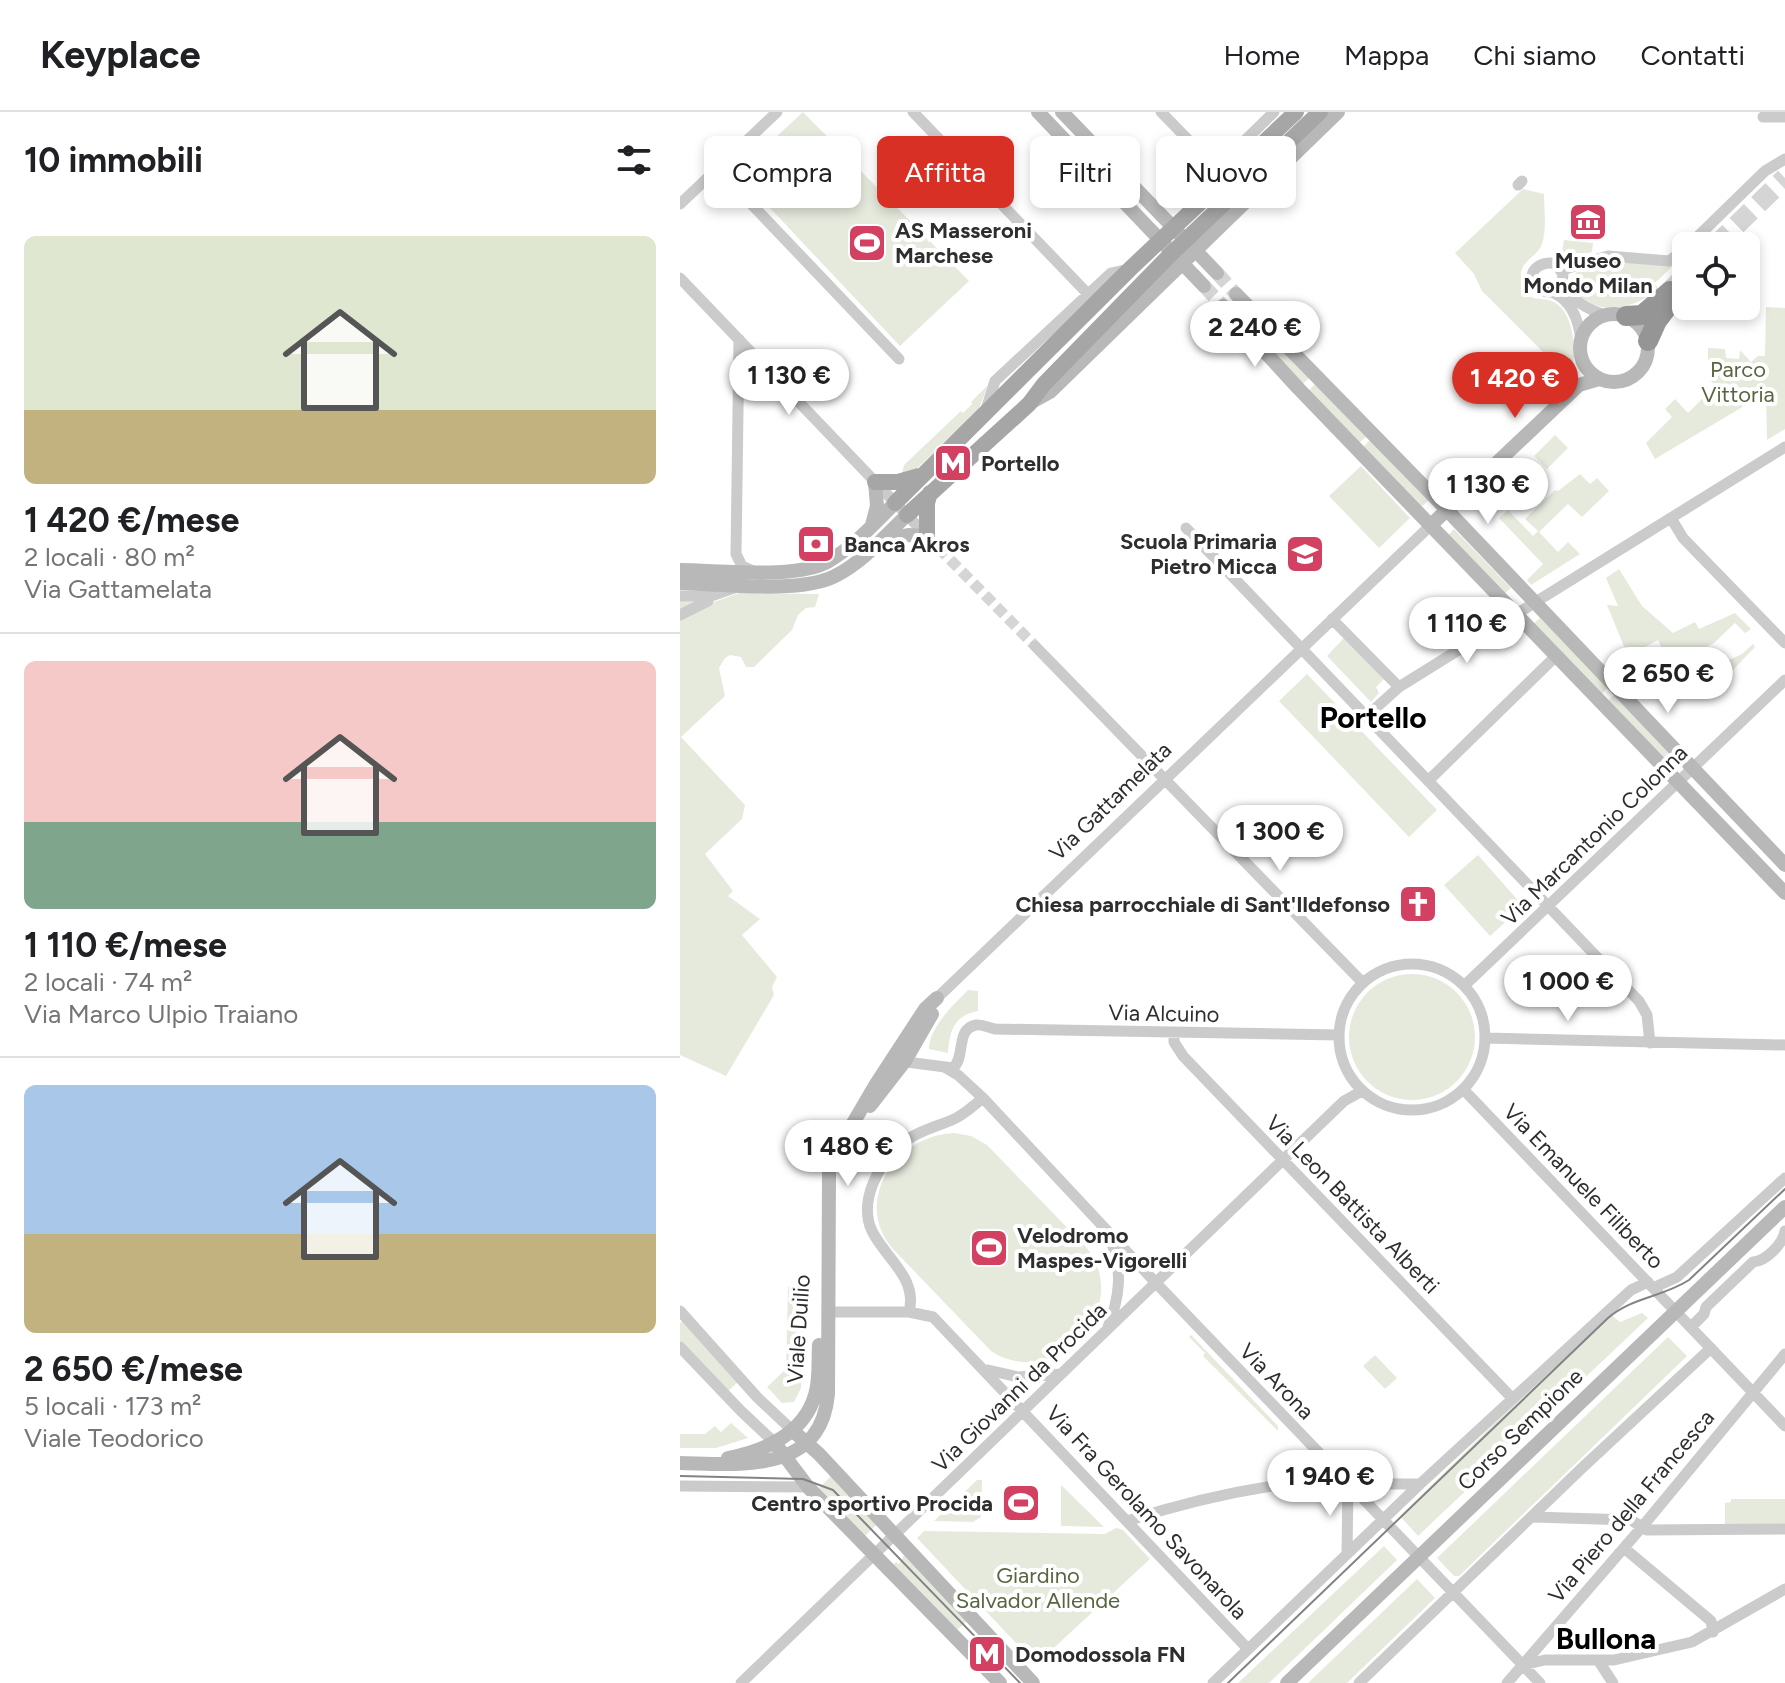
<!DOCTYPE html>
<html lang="it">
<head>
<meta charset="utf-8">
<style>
  body { margin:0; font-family:Figtree,sans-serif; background:#f2f2f2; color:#202124; height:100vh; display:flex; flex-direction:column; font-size:30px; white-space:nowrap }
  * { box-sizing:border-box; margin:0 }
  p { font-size:26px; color:#757577 }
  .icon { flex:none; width:44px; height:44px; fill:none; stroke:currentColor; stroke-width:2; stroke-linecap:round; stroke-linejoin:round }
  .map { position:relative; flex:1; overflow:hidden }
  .details { display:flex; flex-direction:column; background:#fff; width:680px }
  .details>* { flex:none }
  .banner { position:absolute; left:24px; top:24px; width:760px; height:72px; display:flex; gap:16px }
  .fabs { position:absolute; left:992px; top:120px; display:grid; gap:16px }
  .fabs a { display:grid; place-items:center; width:88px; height:88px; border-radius:12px; background:#fff; box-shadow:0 4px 12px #0003; font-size:40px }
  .price { position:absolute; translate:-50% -68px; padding:0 18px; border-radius:28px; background:#fff; color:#222; font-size:26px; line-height:52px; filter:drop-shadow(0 2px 4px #0008) }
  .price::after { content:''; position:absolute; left:50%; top:48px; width:24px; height:18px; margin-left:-12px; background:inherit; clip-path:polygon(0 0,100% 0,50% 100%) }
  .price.selected { background:#d93025; color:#fff }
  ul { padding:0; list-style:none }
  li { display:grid; align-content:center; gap:16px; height:424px; padding:0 24px }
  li+li { border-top:2px solid #e0e0e0 }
  li span { display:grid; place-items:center; height:248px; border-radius:12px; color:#555 }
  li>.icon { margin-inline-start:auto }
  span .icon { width:144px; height:144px; fill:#fffc; stroke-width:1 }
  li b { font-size:34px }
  h2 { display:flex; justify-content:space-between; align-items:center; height:96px; padding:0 24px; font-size:34px }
  .chip { padding:0 28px; border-radius:12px; background:#fff; box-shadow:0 4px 12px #0003; font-size:28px; line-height:72px }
  .chip.selected { background:#d93025; color:#fff }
  header { display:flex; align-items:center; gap:48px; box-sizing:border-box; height:112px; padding:0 40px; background:#fff; border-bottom:2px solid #e0e0e0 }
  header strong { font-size:38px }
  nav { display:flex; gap:44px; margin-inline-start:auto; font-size:28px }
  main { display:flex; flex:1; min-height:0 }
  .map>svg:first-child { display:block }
</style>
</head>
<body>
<header>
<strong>Keyplace</strong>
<nav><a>Home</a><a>Mappa</a><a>Chi siamo</a><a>Contatti</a></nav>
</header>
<main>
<section class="details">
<h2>10 immobili<svg class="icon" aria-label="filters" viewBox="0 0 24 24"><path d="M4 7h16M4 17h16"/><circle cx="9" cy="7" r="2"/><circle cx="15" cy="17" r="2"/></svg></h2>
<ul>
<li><span style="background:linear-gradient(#dfe7d0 70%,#c2b280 0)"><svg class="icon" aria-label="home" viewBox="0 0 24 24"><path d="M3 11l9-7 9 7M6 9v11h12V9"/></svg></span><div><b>1 420 €/mese</b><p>2 locali · 80 m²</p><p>Via Gattamelata</p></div></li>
<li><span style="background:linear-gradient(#f6c9c9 65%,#7fa58c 0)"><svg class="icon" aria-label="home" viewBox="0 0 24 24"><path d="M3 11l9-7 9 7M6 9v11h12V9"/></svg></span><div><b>1 110 €/mese</b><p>2 locali · 74 m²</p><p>Via Marco Ulpio Traiano</p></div></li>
<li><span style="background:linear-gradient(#a9c7e8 60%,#c2b280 0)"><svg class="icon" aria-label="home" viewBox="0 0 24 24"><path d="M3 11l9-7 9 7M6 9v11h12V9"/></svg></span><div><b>2 650 €/mese</b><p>5 locali · 173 m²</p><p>Viale Teodorico</p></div></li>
</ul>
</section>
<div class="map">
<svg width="1105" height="1571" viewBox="0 0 1105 1571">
  <rect width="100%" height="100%" fill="#fff"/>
  <path fill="#e6eadd" d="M123 0 289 169 220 234 57 61Z
    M843 77 864 82C864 97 867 118 862 132 857 146 839 148 841 167 843 195 865 182 877 192 893 203 897 239 892 256 890 264 883 269 877 275L871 269 881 258 802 179 794 162 775 141Z
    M884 128 913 131 912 140 885 147 882 141Z
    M1000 147 975 171 979 179C943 199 921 206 890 175 888 141 976 148 1000 147Z
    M1086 195 1105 196V317L1087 328 1086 281 975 347 966 331 992 305 985 297 995 287 1008 301 1035 274 1028 266V236L1045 237 1046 246 1059 247 1060 238 1071 250 1078 244H1085Z
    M573 208 629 266 623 272 567 214Z
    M635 272 686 325 679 331 629 278Z
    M308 273 298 299 232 361 221 366 224 353 281 299 283 301 292 292 291 290Z
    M875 323 888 336 867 357 854 344Z
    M690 328 748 389 741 395 683 335Z
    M681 354 730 406 699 436 649 384Z
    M900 362 910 372 917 366 929 379 902 405 888 392 859 420 878 440 888 430 900 442 851 473 847 468 863 452 819 406 828 398 853 424 858 419 845 407 875 378 878 379Z
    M774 417 831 476 824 482 768 423Z
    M939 457 962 494 993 521 1015 510 1019 517 1055 501 1071 517 1065 521 1055 511 1034 531 1004 546 1012 565 1062 542 1073 532 1075 535 1052 559 1004 581 978 528 948 544 927 493 938 494 926 466Z
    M59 481 139 482 135 495 126 496 118 503 112 518 74 555H66L61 545 50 543 45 546 39 556 45 584 1 625 65 693 62 707 25 742 53 779 48 784 80 807 62 823 97 865 92 875 94 883 46 964 0 943V489L34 490Z
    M860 506 927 576 921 583 853 512Z
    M664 526 704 567 696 575 699 581 691 590 647 544Z
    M627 562 757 698 729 725 599 589Z
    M934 583 994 645 987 652 927 589Z
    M798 743 843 794 810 824 764 773Z
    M669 925a63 63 0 1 1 126 0a63 63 0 1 1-126 0Z
    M288 878 298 879V899C273 904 270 919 268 941L249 937C249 916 273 893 288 878Z
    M274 1021 291 1024 307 1033 406 1135C455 1195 375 1281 311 1239L212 1136C172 1088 217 1023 274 1021Z
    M124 1165H127L121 1276 114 1290 102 1291 87 1275 106 1257 108 1175H122Z
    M928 1200 940 1210 962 1201 968 1206 738 1424 720 1404Z
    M3 1208 60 1268 47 1280 0 1231V1211Z
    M511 1223 598 1314V1319L523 1244 525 1241 509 1225Z
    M988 1225 1007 1244 779 1464H774L757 1446Z
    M695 1243 717 1266 705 1277 683 1254Z
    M51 1311 68 1326 36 1336H0V1322H25L35 1314 41 1320Z
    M151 1364 197 1412 185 1424 139 1376Z
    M297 1368H302L301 1405 293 1410 254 1409Z
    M381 1373 424 1415 381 1414Z
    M1051 1387H1105V1414H1045V1391L1051 1390Z
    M436 1416 443 1418 470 1447 364 1545 354 1540 349 1545 237 1426 244 1419 425 1422Z
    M704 1434 717 1448 589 1571H558Z
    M224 1443 287 1509 275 1520 212 1454 216 1450 219 1452Z
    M737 1467 755 1486 667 1571H628Z"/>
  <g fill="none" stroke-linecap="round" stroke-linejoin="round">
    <path stroke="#d5d5d5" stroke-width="11" stroke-dasharray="11 5.5" stroke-linecap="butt" d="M247 424 355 534"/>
    <path stroke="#d5d5d5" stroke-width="14" stroke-dasharray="14 7" stroke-linecap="butt" d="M537 161 556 182
      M524 174 543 194"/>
    <path stroke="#d5d5d5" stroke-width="20" stroke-dasharray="20 10" stroke-linecap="butt" d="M1035 134 1105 66
      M990 179 1006 163"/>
    <path stroke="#cbcbcb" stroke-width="11" d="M233 0 407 181
      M481 0 526 46 535 51 547 46 594 0
      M1083 5H1105
      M38 57 219 247
      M838 73 842 69
      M0 92 97 0
      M1008 134 1085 59 1105 47
      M882 158 928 144 989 149 1006 136
      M0 166 247 424
      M59 227 56 442 62 454 73 459
      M901 229C899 210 893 190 874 181 869 179 862 181 857 176 843 161 861 147 876 152L883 162 882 171C894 189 904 196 925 203
      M61 280C67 265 76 261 91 260
      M305 301 315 269 431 161 449 157
      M991 406 1003 426 1105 531
      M506 416 959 889 967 903 970 931
      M0 484H31L54 476
      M0 503 28 489
      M652 507 719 575
      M355 534 683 871
      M687 604 719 575 1105 335
      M748 669 876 544
      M659 925a73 73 0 1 1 146 0a73 73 0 1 1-146 0Z
      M785 873 1105 568
      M257 886 751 413
      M494 921V930L503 944 832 1286
      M806 926 1105 933
      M219 949 273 956C286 945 275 917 296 913 303 912 309 916 315 917L659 923
      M266 956 278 963 303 986 476 1171 860 1571
      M784 978 1105 1314
      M973 1176 997 1165 1105 1066
      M0 1199 77 1285 112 1318
      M148 1200H229L253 1205 568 1537
      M229 1200C238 1166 206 1147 192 1119 178 1089 199 1051 222 1031 238 1019 255 1015 272 1008 284 1003 293 994 303 986
      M428 1215C440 1185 443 1157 430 1127
      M1011 1215 1024 1202 1026 1195 1073 1150C1086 1149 1103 1132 1105 1119
      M0 1235 61 1299 94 1330
      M308 1258 338 1265 381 1262
      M668 1372H740
      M0 1374 128 1375
      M853 1405 951 1408 967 1418 1105 1417
      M447 1409C518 1386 588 1371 663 1366
      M944 1436 1031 1509 1033 1520
      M667 1442 668 1372
      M918 1548 933 1571
      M843 1553 865 1548H934L1012 1530 1105 1477
      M61 1571 664 989 682 979
      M533 1571 740 1372 951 1178 968 1170
      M679 1571 902 1356 1031 1236
      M827 1571 962 1415 1105 1242"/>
    <path stroke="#b8b8b8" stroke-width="14" d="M358 0 524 174
      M382 0 537 161
      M556 182 767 398 1105 753
      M543 194 618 276 1105 781
      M900 236a34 34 0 1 1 68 0a34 34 0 1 1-68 0Z
      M352 290 370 280 658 0
      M192 413 197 394 195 370
      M751 413 899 273 919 267
      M203 429 228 423 247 424
      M0 458C39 458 117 468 149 449 174 434 195 411 215 391
      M0 471C41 472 120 482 155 464 183 450 205 424 227 403
      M190 994 225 949 252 902
      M112 1318 139 1342 353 1571
      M94 1330 128 1375 320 1571
      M48 1346C84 1339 124 1322 135 1283 140 1267 138 1250 139 1233
      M0 1351C59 1352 141 1363 148 1282L149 1060 152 1047 196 972 245 897 257 886
      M607 1571 1105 1095"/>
    <path stroke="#a6a6a6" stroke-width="16" d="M195 370H218L239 364
      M215 391 450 157 616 0
      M227 403 349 292 364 272 492 141 640 0
      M247 424V391L250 381"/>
    <path stroke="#959595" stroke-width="20" d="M946 204 962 203 990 179
      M968 229 977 209 992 189"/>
    <path stroke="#838383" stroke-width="2" d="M0 1364 123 1367 153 1378 340 1571
      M548 1571 928 1206C952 1185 983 1185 1009 1168L1105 1077"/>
  </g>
  <defs>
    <symbol id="museum-square" viewBox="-11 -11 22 22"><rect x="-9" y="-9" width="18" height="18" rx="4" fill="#d34162" stroke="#fff"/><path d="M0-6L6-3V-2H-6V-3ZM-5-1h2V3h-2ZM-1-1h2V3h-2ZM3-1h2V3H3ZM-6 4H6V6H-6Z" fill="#fff"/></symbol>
    <symbol id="stadium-square" viewBox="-11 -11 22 22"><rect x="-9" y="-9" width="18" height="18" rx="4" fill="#d34162" stroke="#fff"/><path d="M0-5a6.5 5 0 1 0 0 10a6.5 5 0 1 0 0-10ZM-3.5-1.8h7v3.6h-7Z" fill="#fff"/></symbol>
    <symbol id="metro-square" viewBox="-11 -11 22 22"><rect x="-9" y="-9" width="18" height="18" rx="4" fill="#d34162" stroke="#fff"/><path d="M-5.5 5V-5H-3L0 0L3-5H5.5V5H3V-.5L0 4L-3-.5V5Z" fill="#fff"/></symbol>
    <symbol id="bank-square" viewBox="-11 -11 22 22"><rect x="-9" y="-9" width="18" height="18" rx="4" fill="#d34162" stroke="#fff"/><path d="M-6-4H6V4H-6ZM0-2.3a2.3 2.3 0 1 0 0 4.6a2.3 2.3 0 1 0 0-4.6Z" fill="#fff"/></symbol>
    <symbol id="school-square" viewBox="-11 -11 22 22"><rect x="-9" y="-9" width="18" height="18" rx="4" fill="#d34162" stroke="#fff"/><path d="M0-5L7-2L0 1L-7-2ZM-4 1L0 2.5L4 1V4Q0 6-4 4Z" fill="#fff"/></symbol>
    <symbol id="church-square" viewBox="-11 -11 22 22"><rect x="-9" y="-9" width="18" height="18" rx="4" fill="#d34162" stroke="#fff"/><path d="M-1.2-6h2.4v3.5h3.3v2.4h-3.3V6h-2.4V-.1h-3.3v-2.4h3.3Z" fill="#fff"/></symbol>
  </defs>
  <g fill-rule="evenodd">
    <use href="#museum-square" x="886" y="88" width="44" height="44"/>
    <use href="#stadium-square" x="165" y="109" width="44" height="44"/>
    <use href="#metro-square" x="251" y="329" width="44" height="44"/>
    <use href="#bank-square" x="114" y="410" width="44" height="44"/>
    <use href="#school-square" x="603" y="420" width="44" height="44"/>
    <use href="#church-square" x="716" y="770" width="44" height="44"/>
    <use href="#stadium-square" x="287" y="1114" width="44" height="44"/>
    <use href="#stadium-square" x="319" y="1369" width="44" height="44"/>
    <use href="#metro-square" x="285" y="1520" width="44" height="44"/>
  </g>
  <g text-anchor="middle" stroke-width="8" stroke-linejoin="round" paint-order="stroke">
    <g font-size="22" font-weight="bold" fill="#2e2e2e" stroke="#fff" text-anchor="start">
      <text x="215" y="126">AS Masseroni<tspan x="215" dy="25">Marchese</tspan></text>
      <text x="908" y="156" text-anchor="middle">Museo<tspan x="908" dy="25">Mondo Milan</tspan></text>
      <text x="301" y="359">Portello</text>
      <text x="597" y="437" text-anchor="end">Scuola Primaria<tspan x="597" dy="25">Pietro Micca</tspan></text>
      <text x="164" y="440">Banca Akros</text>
      <text x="710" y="800" text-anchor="end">Chiesa parrocchiale di Sant'Ildefonso</text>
      <text x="337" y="1131">Velodromo<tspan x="337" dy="25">Maspes-Vigorelli</tspan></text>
      <text x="313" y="1399" text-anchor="end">Centro sportivo Procida</text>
      <text x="335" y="1550">Domodossola FN</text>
    </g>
    <g font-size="22" fill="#576540" stroke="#fff">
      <text x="1058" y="265">Parco<tspan x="1058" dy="25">Vittoria</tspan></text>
      <text x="358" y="1471">Giardino<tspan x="358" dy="25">Salvador Allende</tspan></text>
    </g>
    <g font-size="22" fill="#2e2e2e" stroke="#fff">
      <text transform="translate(430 689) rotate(-44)" y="8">Via Gattamelata</text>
      <text transform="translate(914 723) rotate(-44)" y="8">Via Marcantonio Colonna</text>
      <text transform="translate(484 901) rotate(1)" y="8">Via Alcuino</text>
      <text transform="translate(904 1074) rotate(46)" y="8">Via Emanuele Filiberto</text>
      <text transform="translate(673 1092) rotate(46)" y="8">Via Leon Battista Alberti</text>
      <text transform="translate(118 1217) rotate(-86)" y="8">Viale Duilio</text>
      <text transform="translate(597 1269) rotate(46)" y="8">Via Arona</text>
      <text transform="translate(339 1275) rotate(-44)" y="8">Via Giovanni da Procida</text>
      <text transform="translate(840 1317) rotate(-44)" y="8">Corso Sempione</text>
      <text transform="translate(951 1394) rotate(-50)" y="8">Via Piero della Francesca</text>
      <text transform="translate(467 1400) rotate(47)" y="8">Via Fra Gerolamo Savonarola</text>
    </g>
    <g font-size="30" font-weight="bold" fill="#000" stroke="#fff">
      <text x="693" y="616">Portello</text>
      <text x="926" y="1537">Bullona</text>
    </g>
  </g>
</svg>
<div class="fabs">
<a><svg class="icon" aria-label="locate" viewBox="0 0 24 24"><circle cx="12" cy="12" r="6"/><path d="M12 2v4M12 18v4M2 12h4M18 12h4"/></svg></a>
</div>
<b class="price" style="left:575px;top:257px">2 240 €</b>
<b class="price" style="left:109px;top:305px">1 130 €</b>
<b class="price selected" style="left:835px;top:308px">1 420 €</b>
<b class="price" style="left:808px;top:414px">1 130 €</b>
<b class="price" style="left:787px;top:553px">1 110 €</b>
<b class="price" style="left:988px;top:603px">2 650 €</b>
<b class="price" style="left:600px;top:761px">1 300 €</b>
<b class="price" style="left:888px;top:911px">1 000 €</b>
<b class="price" style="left:168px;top:1076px">1 480 €</b>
<b class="price" style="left:650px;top:1406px">1 940 €</b>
<div class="banner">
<a class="chip">Compra</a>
<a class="chip selected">Affitta</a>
<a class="chip">Filtri</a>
<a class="chip">Nuovo</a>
</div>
</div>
</main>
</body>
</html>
